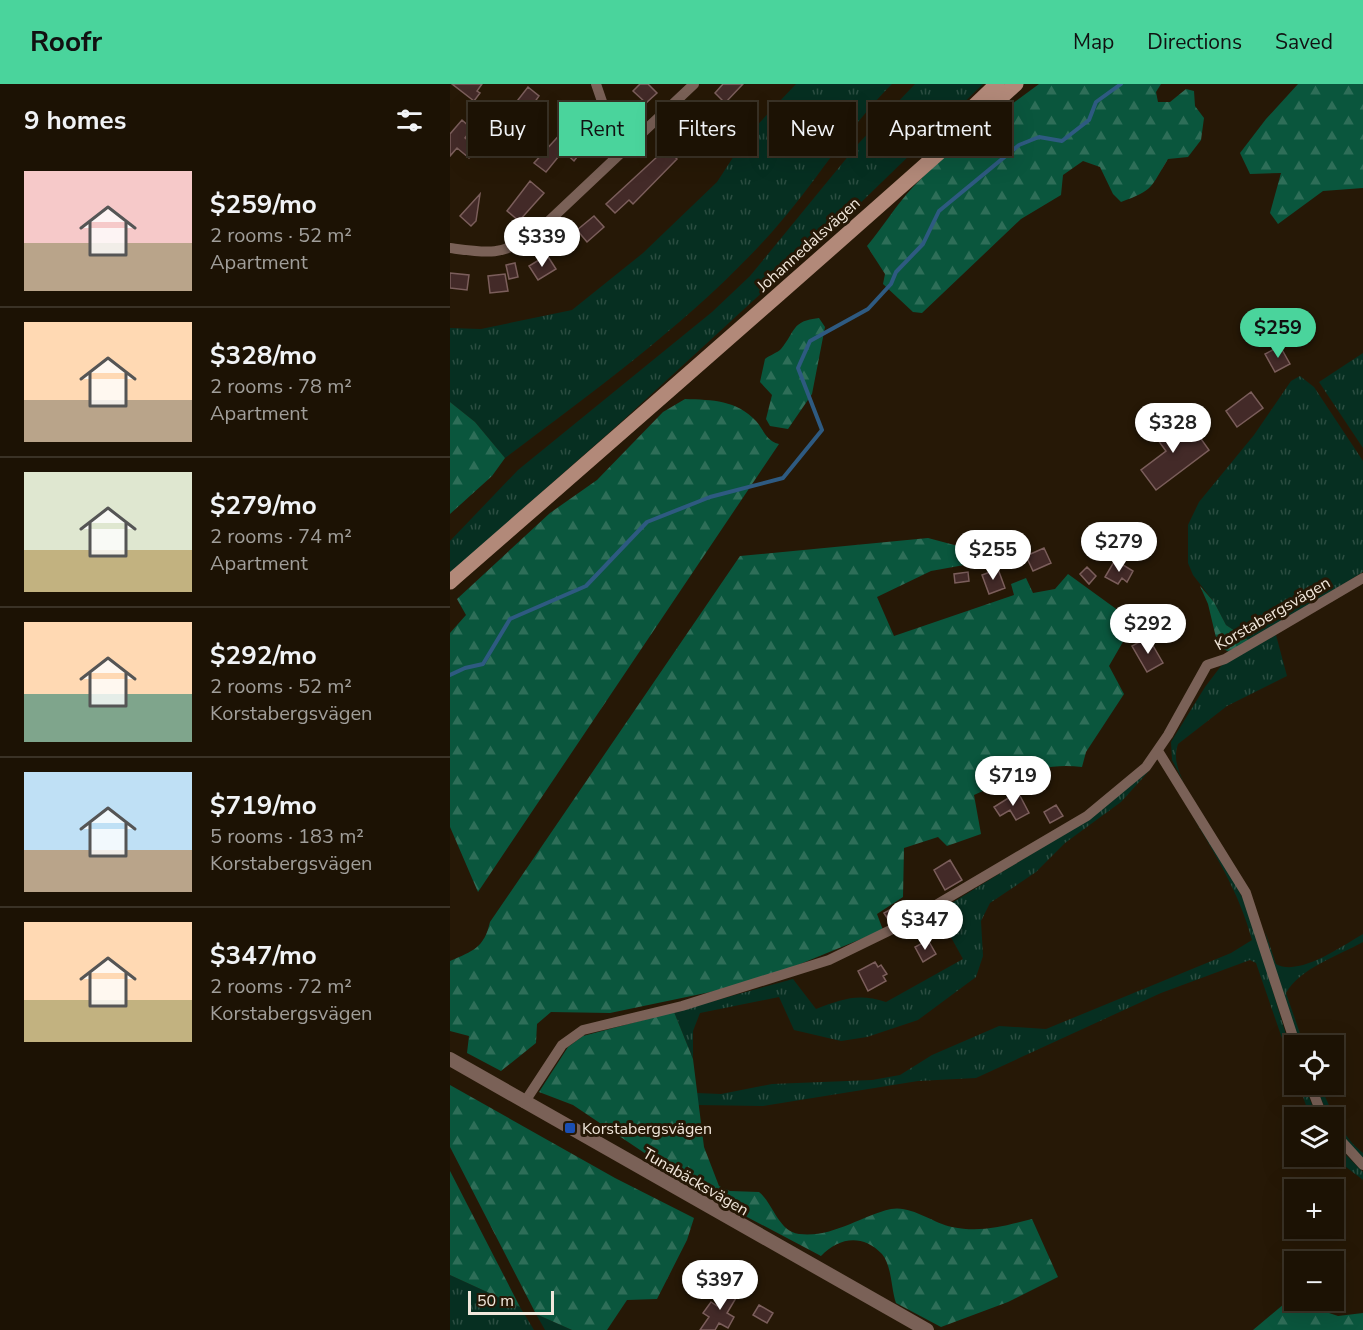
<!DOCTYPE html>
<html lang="en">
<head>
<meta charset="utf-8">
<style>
  body { margin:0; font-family:"Nunito Sans",sans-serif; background:#251b0e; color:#f1f3f6; height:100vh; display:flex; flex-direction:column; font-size:22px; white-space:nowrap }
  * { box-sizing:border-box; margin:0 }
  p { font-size:20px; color:#a09e9a }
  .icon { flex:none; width:33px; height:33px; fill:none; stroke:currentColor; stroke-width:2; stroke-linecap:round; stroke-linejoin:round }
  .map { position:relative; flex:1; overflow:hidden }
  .panel { display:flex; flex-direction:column; background:#1c1204; width:450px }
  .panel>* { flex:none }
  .banner { position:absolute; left:18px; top:18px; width:570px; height:54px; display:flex; gap:12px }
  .fabs { position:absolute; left:834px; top:951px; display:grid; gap:12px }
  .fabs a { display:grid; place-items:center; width:60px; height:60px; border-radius:0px; background:#1c1204; box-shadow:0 6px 24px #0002,0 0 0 2px #3a3226; font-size:30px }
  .scale { position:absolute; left:18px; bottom:15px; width:86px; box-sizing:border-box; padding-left:6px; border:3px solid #f1e7db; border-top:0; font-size:16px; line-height:21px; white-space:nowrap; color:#f1e7db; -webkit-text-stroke:4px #261806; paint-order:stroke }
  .price { position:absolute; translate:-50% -51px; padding:0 14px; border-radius:21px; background:#fff; color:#222; font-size:20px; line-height:39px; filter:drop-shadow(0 2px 3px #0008) }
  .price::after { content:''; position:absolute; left:50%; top:36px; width:18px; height:14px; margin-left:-9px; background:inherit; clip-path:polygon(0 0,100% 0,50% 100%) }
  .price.on { background:#4ad49c; color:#111 }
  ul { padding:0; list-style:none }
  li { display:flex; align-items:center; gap:18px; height:150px; padding:0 24px }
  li+li { border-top:2px solid #3a3226 }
  li span { display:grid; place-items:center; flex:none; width:168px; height:120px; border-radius:0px; color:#555 }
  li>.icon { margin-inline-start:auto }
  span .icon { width:72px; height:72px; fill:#fffc; stroke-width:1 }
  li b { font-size:26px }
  h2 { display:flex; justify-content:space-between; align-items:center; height:72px; padding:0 24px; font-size:26px }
  .chip { padding:0 21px; border-radius:0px; background:#1c1204; box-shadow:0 6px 24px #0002,0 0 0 2px #3a3226; font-size:21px; line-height:54px }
  .chip.on { background:#4ad49c; color:#111 }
  header { display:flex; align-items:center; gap:36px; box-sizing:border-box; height:84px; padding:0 30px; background:#4ad49c; color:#111 }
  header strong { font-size:28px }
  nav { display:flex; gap:33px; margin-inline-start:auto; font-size:21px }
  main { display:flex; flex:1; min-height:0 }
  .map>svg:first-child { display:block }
</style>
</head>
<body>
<header>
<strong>Roofr</strong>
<nav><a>Map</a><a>Directions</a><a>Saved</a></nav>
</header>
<main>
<section class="panel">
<h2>9 homes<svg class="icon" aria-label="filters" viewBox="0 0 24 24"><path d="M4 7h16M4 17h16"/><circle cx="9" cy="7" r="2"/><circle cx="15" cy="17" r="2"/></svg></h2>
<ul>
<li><span style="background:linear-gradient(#f6c9c9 60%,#b9a48a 0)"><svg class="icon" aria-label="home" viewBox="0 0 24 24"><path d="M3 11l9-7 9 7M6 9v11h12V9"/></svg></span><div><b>$259/mo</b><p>2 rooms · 52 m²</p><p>Apartment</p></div></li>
<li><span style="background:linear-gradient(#ffd9b3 65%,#b9a48a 0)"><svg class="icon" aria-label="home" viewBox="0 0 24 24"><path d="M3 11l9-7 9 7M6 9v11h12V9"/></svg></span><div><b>$328/mo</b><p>2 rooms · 78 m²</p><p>Apartment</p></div></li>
<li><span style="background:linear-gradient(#dfe7d0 65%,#c2b280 0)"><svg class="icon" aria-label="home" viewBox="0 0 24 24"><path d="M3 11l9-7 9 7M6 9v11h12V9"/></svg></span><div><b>$279/mo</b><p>2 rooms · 74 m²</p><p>Apartment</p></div></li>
<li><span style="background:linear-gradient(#ffd9b3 60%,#7fa58c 0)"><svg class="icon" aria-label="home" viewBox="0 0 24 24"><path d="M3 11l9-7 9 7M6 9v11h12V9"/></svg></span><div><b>$292/mo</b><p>2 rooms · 52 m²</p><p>Korstabergsvägen</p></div></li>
<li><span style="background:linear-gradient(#bfe0f5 65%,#b9a48a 0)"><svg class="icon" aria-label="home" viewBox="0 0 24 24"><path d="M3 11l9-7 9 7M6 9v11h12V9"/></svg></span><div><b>$719/mo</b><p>5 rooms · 183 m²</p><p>Korstabergsvägen</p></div></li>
<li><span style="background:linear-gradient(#ffd9b3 65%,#c2b280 0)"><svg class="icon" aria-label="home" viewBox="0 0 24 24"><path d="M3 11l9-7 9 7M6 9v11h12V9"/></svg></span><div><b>$347/mo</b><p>2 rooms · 72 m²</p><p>Korstabergsvägen</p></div></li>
</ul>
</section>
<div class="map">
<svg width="913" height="1246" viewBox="0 0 913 1246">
  <defs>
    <pattern id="grass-tufts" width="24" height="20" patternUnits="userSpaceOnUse" patternTransform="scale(1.5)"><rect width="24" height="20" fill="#062f21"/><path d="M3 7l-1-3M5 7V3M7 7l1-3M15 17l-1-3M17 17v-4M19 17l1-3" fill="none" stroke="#2b4d41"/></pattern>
    <pattern id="forest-firs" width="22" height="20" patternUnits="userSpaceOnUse" patternTransform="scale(1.5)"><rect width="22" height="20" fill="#0a563d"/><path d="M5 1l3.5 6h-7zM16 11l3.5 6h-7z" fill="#2e6e58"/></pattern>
  </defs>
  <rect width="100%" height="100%" fill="#261806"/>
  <path fill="url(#grass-tufts)" d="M346 0H442C397 45 364 101 322 148 244 235 148 304 55 374L25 338 0 318V244L31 245 122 226 193 169 267 98 297 52Z
    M465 0H533L399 130 361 160 353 159 352 172 170 339 0 489V457L68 386 262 228 300 192 409 59Z
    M913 269V364L869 298Z
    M850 292 864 303 913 377V488L800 557 776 541 764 518 743 491 738 479V441L749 418 804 351 841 297Z
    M826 551 837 592 777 622 728 660C723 675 728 685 734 699L722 676 721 658 755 603 771 582Z
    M700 686 671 718 615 759 586 788 540 819 531 837 533 872 526 893 468 936 417 953 391 957 344 946 329 913 250 929 243 947V975L224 928 343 895 366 925C393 915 408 909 436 918L513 875 487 828 640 734Z
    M743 733 779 787 798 825 844 977V989L806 879 800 876 711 909 526 994 468 997 313 1022 247 1021 246 1009 271 1010 322 1000 422 996 450 991 482 971 549 942 596 945 781 869 802 856C790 811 767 773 743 733Z
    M815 847 826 880C849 893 892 862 913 850V858C888 872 850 884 836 909L854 961H849L825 890Z
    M849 1001H854L867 1033H860Z
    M865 1001H870C880 1024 892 1053 913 1069V1075C901 1063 884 1052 884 1034L879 1033Z
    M884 1059 913 1088V1096L883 1073Z
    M0 1191 70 1223 84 1246H0Z
    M86 1230 122 1246H95Z"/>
  <path fill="url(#forest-firs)" d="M589 0H711L706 8 708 18H720L736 5 744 7 745 22 754 34 751 56 738 73 718 75C700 104 704 106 671 118L663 110 650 83 633 77 613 91 611 111 571 135 472 229 463 228 433 200 435 190 417 162C433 143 446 121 463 103 500 64 546 32 589 0Z
    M848 0H913V104L873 107 828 140 820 129 831 89 800 90 790 69 816 35Z
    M369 234 375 243 362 310 338 345 320 342 316 335 322 311 310 298 315 275C320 271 327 269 331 265 346 247 341 237 369 234Z
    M235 315C263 316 286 316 306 337 315 347 315 356 329 360L28 808 0 743V549L16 531 7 515 100 429 147 396 213 328Z
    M0 318 25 338 55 374 42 392 0 430Z
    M478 454 553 474 481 487 427 513 444 552 564 511 561 500 576 494 583 509 605 505 618 490 680 535 662 545 674 556 659 582 674 610 636 668 632 683C588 678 564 694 524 711L531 750 497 762 488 753 454 764 453 813 427 830 433 846 338 885 270 906 160 929 101 928 87 940 86 959 51 987 17 969 19 952 0 947V877C23 867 34 864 40 838L290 472Z
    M750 502 764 518 776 541 800 557 779 568 768 562 758 520Z
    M224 928 243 975 254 1063 269 1102 280 1107 309 1108C323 1119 328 1147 349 1150 383 1154 410 1132 441 1125 461 1121 483 1139 502 1143 531 1149 554 1142 582 1135L608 1193 558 1218 491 1243 446 1219C441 1205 442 1182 432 1170 412 1149 388 1154 371 1172L263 1115 123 1021 89 1008 118 963 133 952Z
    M0 1001 165 1094 244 1134 237 1156 207 1215 177 1216 157 1246H122L86 1230 0 1063Z
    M0 1087 70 1223 0 1191Z
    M843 1217 888 1232 913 1229V1246H803L834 1220Z"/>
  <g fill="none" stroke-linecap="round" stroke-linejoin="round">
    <path stroke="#2e5a81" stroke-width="4" d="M0 591 15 584 33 580 60 535 136 502 197 438 260 413 333 394 372 346 348 284 360 257 418 225 441 200 446 188 473 160 489 127 569 61 589 53 612 57 639 36 646 18 671 0"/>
  </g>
  <path fill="#432a28" stroke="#7b5e5b" stroke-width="1.5" d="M2 0H32L27 7 30 9 24 17Z
    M190 0H198L207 9 196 19 183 7Z
    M273 0H293L275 19 265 9Z
    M78 3 89 12 63 49 50 39Z
    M252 24 262 33 245 52 234 41Z
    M125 34 145 50 124 77 113 67 96 88 84 79Z
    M12 36 22 45 15 54 27 64 19 74 7 64 0 72V50Z
    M222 59 228 66 223 71 227 75 183 120 179 116 165 129 156 120Z
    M80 97 94 109 69 137 57 127Z
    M30 110 26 137 21 142 10 132Z
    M144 132 154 143 137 158 127 146Z
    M113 147 121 158 110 166 102 156Z
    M97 171 106 185 88 196 79 182Z
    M65 179 68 193 59 195 56 181Z
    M0 189 19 191 17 206 0 204Z
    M55 190 58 207 40 209 38 192Z
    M842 226 853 245 831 259 819 240Z
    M830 262 840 280 825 288 815 270Z
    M801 308 813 324 787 343 776 327Z
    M720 334 734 353 744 345 759 366 706 406 691 386 716 367 702 348Z
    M594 464 601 479 583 487 576 472Z
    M665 476 683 487 677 498 672 494 668 500 655 493Z
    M637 483 646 492 639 500 630 490Z
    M548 485 555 504 539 510 532 491Z
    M518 488 519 497 505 499 504 490Z
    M698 553 713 579 697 588 682 562Z
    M568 708 579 729 566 736 560 726 550 732 544 723Z
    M606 721 613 732 600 739 594 728Z
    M500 776 512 796 495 806 484 786Z
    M443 824 448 832 439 837 434 829Z
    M478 856 486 870 473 878 465 863Z
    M425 878 428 883 431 881 437 890 433 892 436 897 418 907 408 887Z
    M279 1202 289 1209 277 1229 284 1233 278 1244 269 1239 265 1246H250L259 1233 253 1229 261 1218 267 1222Z
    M309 1221 323 1229 317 1239 303 1231Z"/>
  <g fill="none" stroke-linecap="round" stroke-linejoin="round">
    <path stroke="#7a6157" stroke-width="10" d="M146 0 170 70
      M0 164C37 169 50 172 83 152L244 0
      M708 667 796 809 846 962
      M860 1000 873 1034
      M74 1019 112 961 133 946 232 922 379 876 457 838 637 732 696 683 718 651 757 581 775 575 913 494
      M884 1049 913 1081"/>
    <path stroke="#7a6157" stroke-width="14" d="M0 975 477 1246"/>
    <path stroke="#b28979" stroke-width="15" d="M496 49 547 0
      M0 498C189 333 379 168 566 0"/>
  </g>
  <rect fill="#1a4fb4" stroke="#261806" stroke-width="2" x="114" y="1038" width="12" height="12" rx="3"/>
  <g text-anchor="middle" stroke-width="6" stroke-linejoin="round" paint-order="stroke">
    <g font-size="16" fill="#f1e7db" stroke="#261806">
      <text transform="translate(358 160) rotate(-42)" y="6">Johannedalsvägen</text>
      <text transform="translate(822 529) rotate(-30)" y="6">Korstabergsvägen</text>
      <text transform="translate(246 1097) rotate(30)" y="6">Tunabäcksvägen</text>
    </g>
    <g font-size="16" fill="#f1e7db" stroke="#261806" text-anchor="start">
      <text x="132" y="1050">Korstabergsvägen</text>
    </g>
  </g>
</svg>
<div class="fabs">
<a><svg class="icon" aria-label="locate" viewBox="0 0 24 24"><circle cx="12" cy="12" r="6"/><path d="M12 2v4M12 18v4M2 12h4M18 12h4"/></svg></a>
<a><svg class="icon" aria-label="layers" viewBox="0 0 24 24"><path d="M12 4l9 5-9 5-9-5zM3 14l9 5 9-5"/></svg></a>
<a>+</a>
<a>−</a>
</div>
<div class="scale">50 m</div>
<b class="price" style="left:92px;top:184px">$339</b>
<b class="price on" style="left:828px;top:275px">$259</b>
<b class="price" style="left:723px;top:370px">$328</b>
<b class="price" style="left:669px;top:489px">$279</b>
<b class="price" style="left:543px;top:497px">$255</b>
<b class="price" style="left:698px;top:571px">$292</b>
<b class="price" style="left:563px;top:723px">$719</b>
<b class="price" style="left:475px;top:867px">$347</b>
<b class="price" style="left:270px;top:1227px">$397</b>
<div class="banner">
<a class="chip">Buy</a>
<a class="chip on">Rent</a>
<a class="chip">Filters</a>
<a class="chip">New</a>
<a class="chip">Apartment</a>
</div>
</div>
</main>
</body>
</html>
